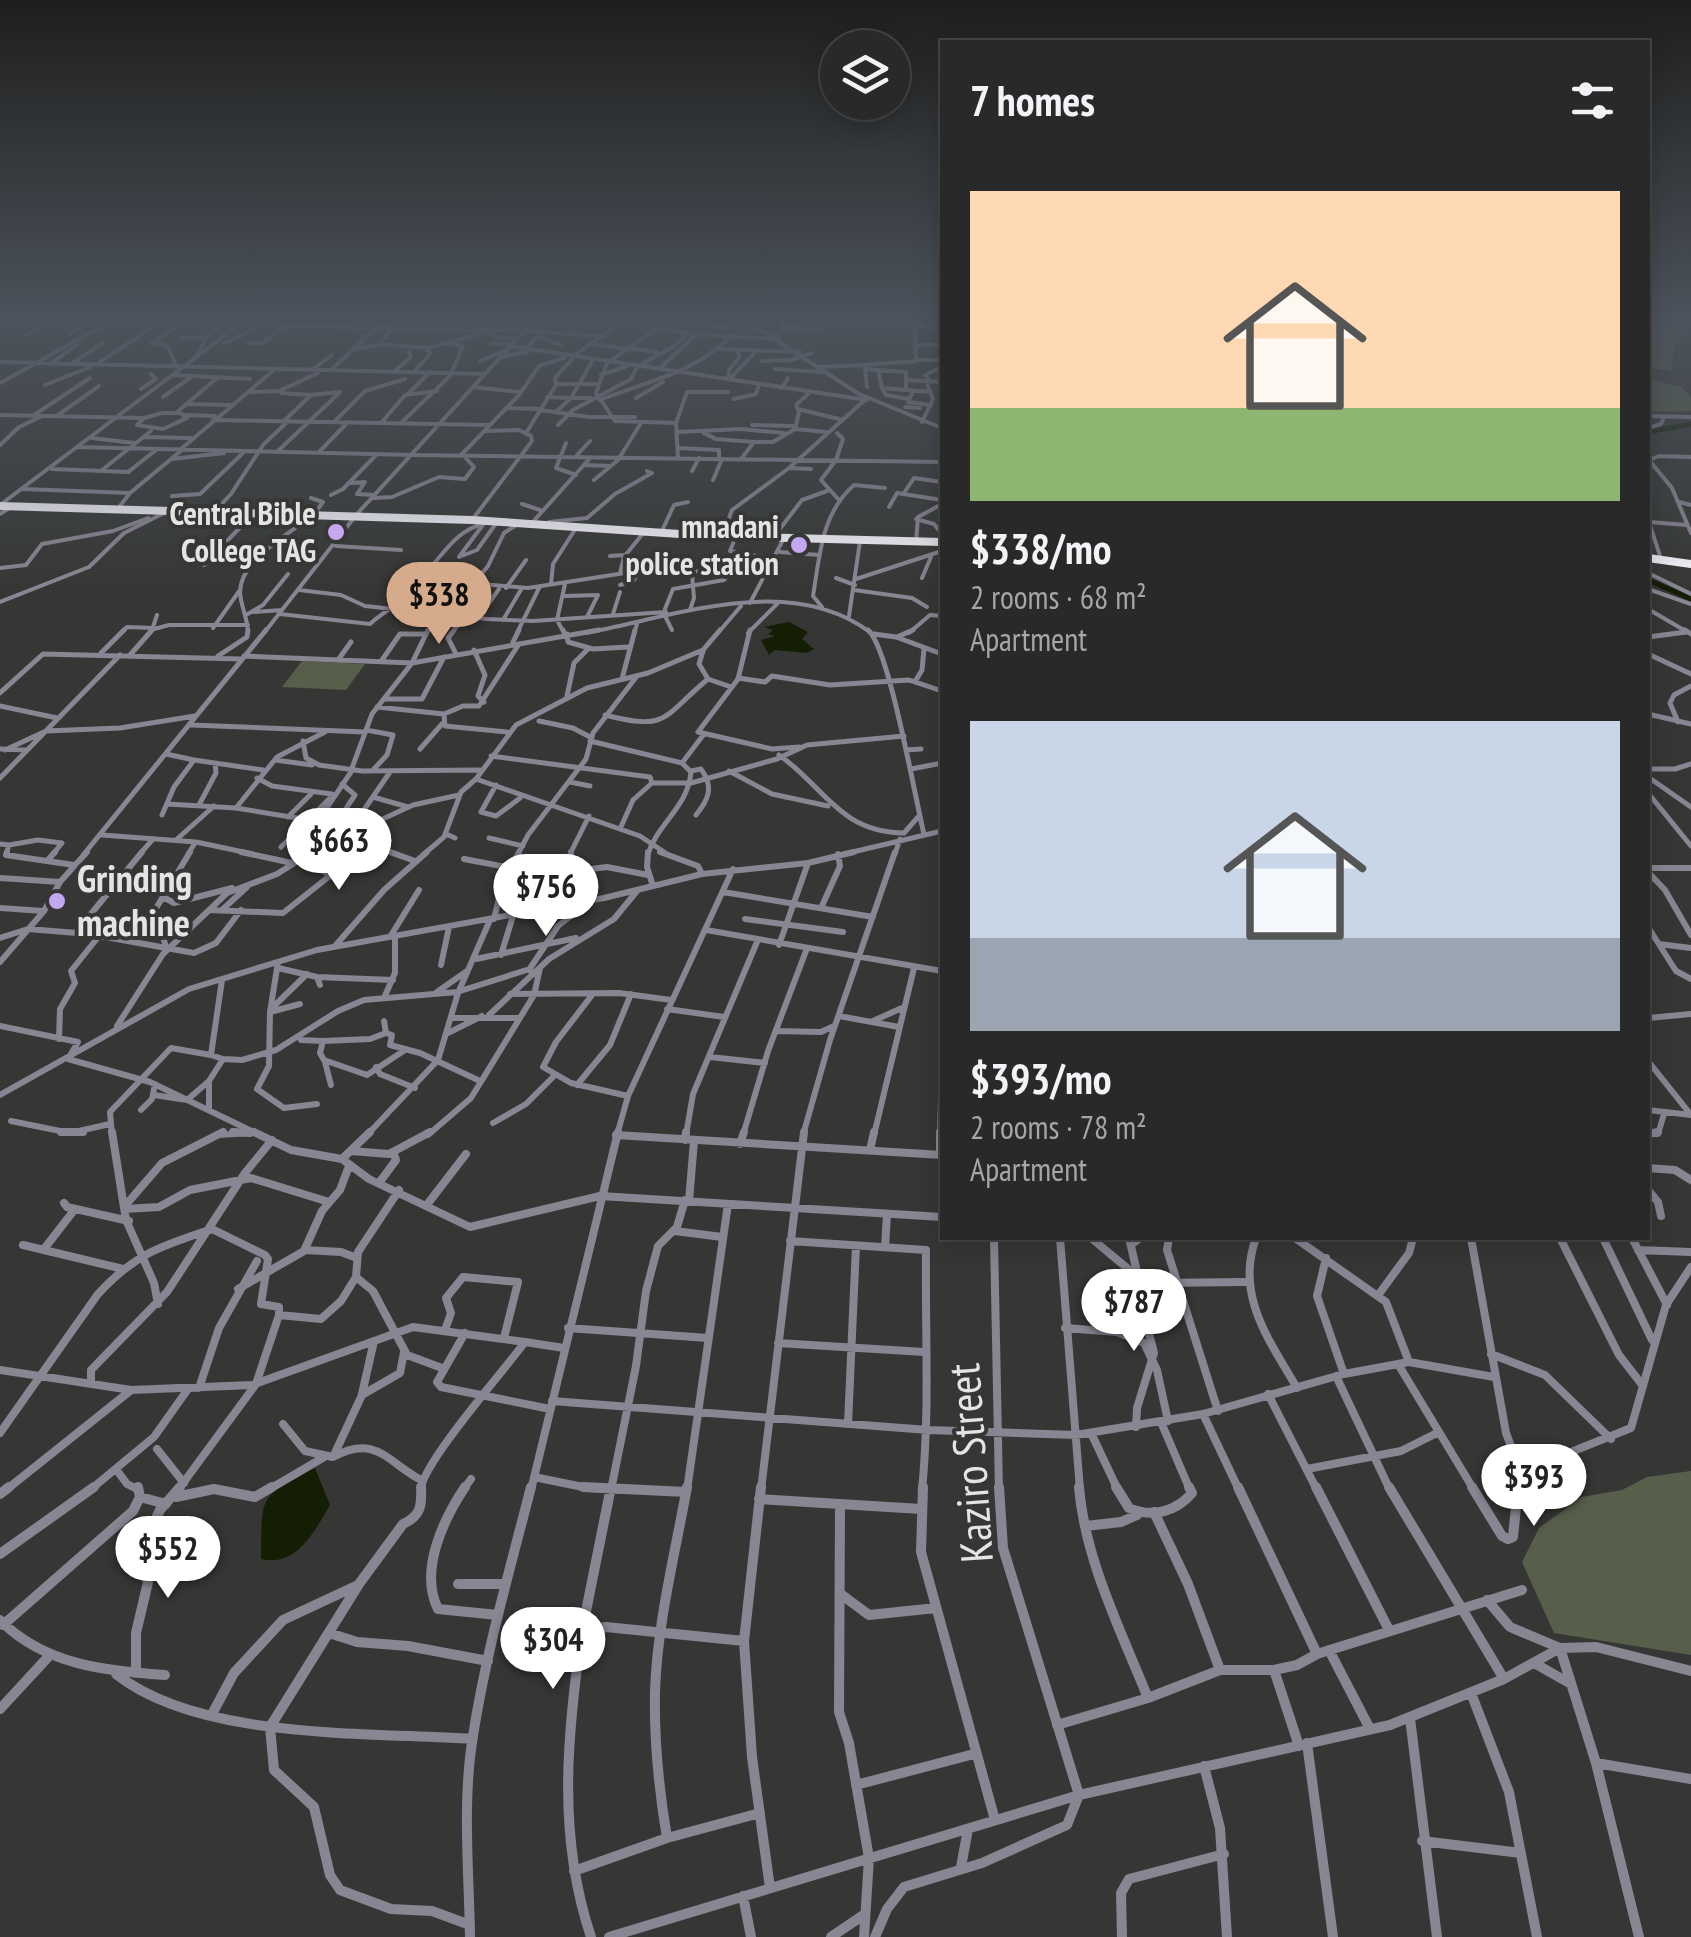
<!DOCTYPE html>
<html lang="en">
<head>
<meta charset="utf-8">
<style>
  body { margin:0; font-family:"PT Sans Narrow",sans-serif; background:#303130; color:#f1f3f6; height:100vh; display:flex; flex-direction:column; font-size:38px; white-space:nowrap }
  * { box-sizing:border-box; margin:0 }
  p { font-size:32px; color:#a5a6a8 }
  .icon { flex:none; width:55px; height:55px; fill:none; stroke:currentColor; stroke-width:2; stroke-linecap:round; stroke-linejoin:round }
  .map { position:relative; flex:1; overflow:hidden }
  .sheet { position:absolute; left:940px; top:40px; width:710px; height:1200px; display:flex; flex-direction:column; background:#282928; border-radius:0px; box-shadow:0 5px 25px #0003,0 0 0 2px #444545 }
  .sheet>* { flex:none }
  .controls { position:absolute; left:820px; top:30px; display:grid; gap:20px }
  .controls a { display:grid; place-items:center; width:90px; height:90px; border-radius:50%; background:#282928; box-shadow:0 5px 25px #0003,0 0 0 2px #444545; font-size:50px }
  .price { position:absolute; translate:-50% -85px; padding:0 22px; border-radius:35px; background:#fff; color:#222; font-size:32px; line-height:65px; filter:drop-shadow(0 2px 5px #0008) }
  .price::after { content:''; position:absolute; left:50%; top:60px; width:30px; height:22px; margin-left:-15px; background:inherit; clip-path:polygon(0 0,100% 0,50% 100%) }
  .price.on { background:#d6ab8b; color:#111 }
  ul { padding:0; list-style:none }
  li { display:grid; align-content:center; gap:20px; height:530px; padding:0 30px }
  li span { display:grid; place-items:center; height:310px; border-radius:0px; color:#555 }
  li>.icon { margin-inline-start:auto }
  span .icon { width:180px; height:180px; fill:#fffc; stroke-width:1 }
  li b { font-size:42px }
  h2 { display:flex; justify-content:space-between; align-items:center; height:120px; padding:0 30px; font-size:42px }
  .map>svg:first-child { display:block }
</style>
</head>
<body>
<div class="map">
<svg width="1691" height="1937" viewBox="0 0 1691 1937">
  <rect width="100%" height="100%" fill="#363735"/>
  <path fill="#575f4b" d="M1648 318 1686 325 1673 350 1672 371 1648 368Z
    M1648 379 1682 387 1691 398V411L1648 412Z
    M302 661 365 664 346 690 282 687Z
    M1691 1471V1655L1554 1633 1522 1562 1539 1528 1582 1497 1622 1490 1647 1477Z"/>
  <path fill="#141e04" d="M789 622 808 632 802 639 814 649 807 653 775 650 769 655 761 640 775 636 768 634 773 630 764 627Z
    M315 1468 330 1505C314 1532 297 1567 261 1559 262 1497 257 1496 315 1468Z"/>
  <g fill="none" stroke-linecap="round" stroke-linejoin="round">
    <path stroke="#141e04" stroke-width="5" d="M1648 432 1691 424
      M1648 580 1691 599"/>
    <path stroke="#8a8593" stroke-width="4" d="M352 318 392 328 379 345 354 349
      M613 318 692 334 779 339
      M742 318 859 394 942 428
      M865 318 906 321 942 331
      M247 319H273
      M0 320 533 331 604 337
      M690 324 728 327
      M653 327 668 318
      M787 327 819 328 831 318
      M403 328 412 318
      M569 328 584 318
      M658 328 607 363 596 393 615 421 676 423
      M726 330 732 318
      M487 331 497 337 516 339
      M70 334 86 323
      M26 335 48 322
      M777 336 784 328 779 318
      M206 337 229 318
      M181 338 206 337 197 356
      M224 343 258 328
      M249 343H263L283 327
      M491 343 511 344
      M380 344 427 348 482 333
      M594 344 625 349
      M917 345H942
      M510 346 867 400
      M527 348 537 336 561 345
      M627 348 657 352
      M718 349 800 352
      M574 356 621 322
      M502 357 529 351
      M916 360H940
      M480 361 506 350
      M762 361 791 360 812 353
      M0 362 484 374
      M50 364 77 345
      M71 364 103 343
      M97 364 154 326
      M864 365 916 361 915 318
      M176 366 168 346 152 343 178 326
      M820 367 864 365 865 369 906 372V390
      M313 369 332 355
      M332 369 376 328
      M659 369 697 334
      M775 369 823 372
      M865 369 867 387
      M396 370 411 357 409 352
      M416 370 430 354 427 348
      M878 370 882 388 931 392
      M174 375 250 379
      M601 375 627 366
      M728 379 729 370 740 356 737 350
      M730 379 755 352
      M907 380 942 382
      M929 380 925 375 940 368V360
      M0 383 106 324
      M556 384H596
      M45 385 90 367
      M473 387 520 392
      M782 388 788 378
      M882 388 886 395 909 399
      M141 389 156 379 151 374
      M913 391 908 402 931 405
      M251 392 279 391 318 373
      M281 393 311 395 284 421
      M408 394 430 372
      M163 397 191 377
      M547 397 571 398 557 411
      M590 398H571L593 360
      M636 398 663 382
      M734 399 756 394 759 384
      M600 400C647 381 693 374 730 337
      M187 404 230 405
      M905 407 920 408
      M507 408 540 409
      M798 409 843 420
      M541 410 589 417H635
      M177 412 217 378
      M162 413H180L187 418 163 429 137 425 144 418Z
      M0 415 144 418
      M34 415 90 378
      M58 415 99 386
      M186 415 215 416
      M1648 416 1691 417
      M213 420 490 425
      M335 421 365 391 405 379
      M382 422 405 395 437 391
      M922 422 933 399 926 381
      M401 423 450 376 463 346 447 343
      M558 425 573 410 631 379 637 367 676 345 687 333
      M752 425 795 426
      M1648 428 1661 424 1664 417
      M795 429 827 432
      M678 432 741 429 784 433
      M526 433 556 385 555 378 573 358
      M704 433 716 439 754 442 742 458
      M837 433 843 439 836 460 821 480 838 499
      M144 437 191 438
      M92 438 134 443
      M754 442H773L795 429 799 412 796 405 809 393
      M566 443 556 468 576 475
      M0 445 19 427 42 416
      M77 447 414 455
      M678 448 719 450V459
      M181 449 274 370
      M279 450 340 392 311 395
      M319 452 348 422
      M414 455 942 462
      M461 455 519 395 539 366 564 358
      M577 455 590 441
      M1691 457 1659 456 1649 460 1672 488 1691 533
      M678 458 676 423 687 392H728
      M172 459 224 453
      M585 465 611 466
      M789 468 811 469
      M52 469 129 472
      M102 470 151 431
      M692 471 699 458
      M128 472 156 450
      M594 480 618 460 641 423
      M713 480 722 459
      M350 483 365 482 357 494 374 495
      M23 489 130 493
      M904 493 914 478 942 482
      M331 495 343 489 376 455
      M172 496 200 494 244 452
      M311 498 323 502 312 517
      M374 498 392 497 439 477 465 479 474 467 463 455
      M1679 502 1691 505
      M522 504 540 510
      M0 505 248 318
      M889 507 897 493 942 500
      M116 511 130 493 182 450
      M275 511 307 514
      M214 512 231 494 263 445 286 423
      M0 514 9 508
      M916 519 934 524 942 534
      M1648 519 1661 559
      M472 520 532 441 531 436 519 430 485 431
      M549 522 587 518 615 494 652 473 647 471
      M1649 522 1687 525
      M531 524 590 458
      M482 526 459 557 477 550 497 522
      M661 533 674 505 688 502
      M736 536 730 551 773 559
      M742 537 729 518 732 510 789 468 867 398
      M773 538 802 500 827 491
      M916 542 918 517 942 504
      M336 546 401 550
      M780 552 819 555
      M610 556 625 555
      M204 565 252 515
      M0 568 26 565 42 544 113 531 148 518
      M403 571 415 572 399 589 411 604V612
      M620 573 624 557 644 532
      M1648 573 1691 594
      M836 578 855 585
      M922 578 931 557
      M856 579 942 551
      M470 583 528 588 625 573 766 570
      M551 584 553 564 576 528
      M620 585 633 581 638 574
      M506 588 526 560
      M1648 589 1691 604
      M299 590 341 595 365 606 487 619 533 621 666 612
      M854 590 912 598 927 607
      M565 596 598 595 587 617
      M0 602 89 567 124 533 164 513
      M750 603 784 538
      M822 607 813 596C820 555 821 514 854 485L885 488
      M665 609 673 589 724 580 731 572
      M1648 609 1689 633
      M690 610 694 598 692 574
      M254 612 282 610
      M415 613 423 590
      M280 614 370 624C392 603 424 594 441 570L431 567C447 549 459 529 484 524
      M613 614 620 592
      M246 615 263 605 288 574
      M447 616 488 566 504 533 518 524
      M665 616 672 630
      M849 616 860 541
      M478 619 499 589
      M503 620 522 588
      M153 627 157 615
      M213 628 240 590
      M154 629 169 625H248
      M121 633 127 627 154 628 150 633
      M248 633C248 619 241 607 240 593 240 559 287 537 309 517
      M264 633 357 514 536 318
      M427 633 436 615
      M452 633 463 618
      M517 633 540 586
      M564 633 557 620 565 584
      M585 633C674 617 790 571 871 633
      M634 633 637 624
      M718 633 741 606
      M748 633 777 604
      M909 633 930 615 942 616
      M1680 633 1686 632"/>
    <path stroke="#8a8593" stroke-width="5" d="M454 630 448 638 456 654
      M563 630 565 634
      M750 630 738 679 698 732 772 749 799 747
      M868 630C889 647 915 798 924 834
      M1685 630 1691 634
      M567 634 568 642 593 649 628 647
      M874 634 896 637 942 654
      M897 637 913 630
      M1648 637 1686 632
      M513 642 519 630
      M474 650 485 675 478 696 484 702
      M101 653 124 630
      M1648 654 1691 674
      M130 655 152 630
      M218 656 247 637 248 630
      M244 656 412 663 599 630
      M338 660 351 642
      M382 660 400 634H425
      M738 678 765 682 772 676 830 685 909 680 942 691
      M622 679 635 630
      M708 679 731 687
      M916 680 922 670 924 649
      M0 693 43 654 241 659
      M567 696 574 663 589 648
      M384 699H422L444 657
      M0 706 57 718
      M377 707 444 714 463 706H479L519 644
      M444 714 445 726 507 732
      M1648 714 1691 724
      M605 715C669 732 663 716 708 679L699 664 703 651
      M539 721 573 728 590 737
      M1678 722 1670 703 1674 695 1691 686
      M191 725 365 732
      M366 730 393 735 387 755 374 769
      M303 741 306 758 319 765 362 771 480 770
      M590 741 682 763 691 772C688 807 658 823 648 854
      M0 749 27 750
      M420 749 442 724
      M5 750 46 731 120 728 195 716
      M906 750 921 749
      M779 755C825 787 839 832 904 833L919 816
      M491 756 650 777 652 783 633 800 620 829
      M194 760 263 770
      M275 760 312 765
      M682 763 704 734
      M352 768 372 714 412 663 428 630
      M911 769 942 763
      M1648 769H1675L1691 764
      M691 771 701 769C714 787 709 799 696 815
      M729 771 772 794 828 806
      M1648 777 1691 807
      M0 778 120 655
      M257 778 272 786 332 794
      M476 779 640 836 667 854
      M570 782 590 786
      M652 783H691L777 759 807 745 904 736
      M342 784 355 795 343 813
      M496 785 481 812 496 816 520 798
      M1648 793 1691 846
      M373 797 408 807
      M167 804 236 808 309 820
      M199 805 216 773 215 763
      M236 808 277 757 325 732
      M326 809 373 821
      M162 815 174 787 194 760 166 754
      M288 817 311 794
      M359 817 390 772
      M446 834 455 838
      M102 835 196 842 253 854
      M347 836 397 854
      M489 838 523 846
      M176 840 214 806
      M0 844 9 845 6 854
      M9 845 38 840 62 843 53 854
      M281 847 329 799
      M84 854 266 630
      M140 854 153 839
      M188 854 195 843
      M307 854 413 805 459 795
      M308 854 318 821 353 769
      M357 854 371 843
      M424 854 444 837 461 792 476 779 516 725 587 688 648 673 703 650 720 630
      M518 854 528 835 586 759 593 733 637 676
      M570 854 589 816
      M844 854 942 831
      M895 854 900 839"/>
    <path stroke="#8a8593" stroke-width="6" d="M7 852 6 855 74 865
      M241 852 292 863
      M390 852 415 861
      M648 852 647 867 653 886
      M660 852 698 866 702 874
      M464 859 511 868
      M48 860 55 852
      M319 860 323 871 331 876
      M1648 868H1691
      M567 872 607 867 648 875
      M1648 872 1665 890 1691 935
      M0 878 60 882
      M723 892 873 917
      M163 897 174 903 232 888
      M567 905 571 852
      M0 908 43 911
      M821 908 840 866 838 854
      M223 909 247 887
      M209 910 283 913 360 852
      M494 919 502 886 519 852
      M745 919 843 932
      M1648 927 1676 971 1691 979
      M706 930 942 971
      M76 932 142 852
      M390 937 419 890
      M0 938 28 929 89 934 194 953 216 943 241 910
      M1659 944 1691 948
      M779 945 808 863
      M335 946 384 890 427 852
      M166 947 155 910 190 852
      M501 955 513 916
      M476 959 576 938
      M0 962 44 911 60 882 87 852
      M278 962 270 1012 269 1066 257 1089 284 1108 317 1104
      M441 965 449 927
      M278 968 317 977 320 985
      M529 970 558 926 589 902
      M317 977 393 980
      M222 980 211 1055 223 1059
      M437 992 467 971
      M510 994 619 993 671 1000
      M592 995 556 1042 543 1067 571 1083 628 1096
      M384 998 395 973V936
      M272 1008 307 974
      M667 1009 724 1017
      M270 1012 300 1004
      M489 1015 549 959 614 919 637 891
      M839 1016 899 1027
      M451 1018H519
      M1648 1018 1691 1014
      M384 1021 386 1033 392 1035 390 1045 420 1053 480 1081
      M873 1021 902 1008
      M0 1026 78 1042 68 1059 150 1082 260 1135
      M117 1026 163 954 227 893 277 874 312 852
      M777 1031 821 1032 834 1026
      M448 1033 482 1016
      M59 1039 60 1009 75 983 71 971 99 936
      M301 1040 323 1041 320 1053 324 1060 367 1075 405 1050
      M323 1041 370 1039 386 1033
      M710 1057 765 1063
      M1648 1061 1691 1115
      M325 1062 331 1085
      M376 1067 380 1074 415 1088
      M209 1081V1110
      M577 1085 610 1045 631 994
      M0 1095 189 989 317 950 604 898 702 874 808 863 854 852
      M154 1095 187 1100 209 1081 223 1059 242 1060 276 1050 338 1011 364 1000 457 992 530 969
      M141 1110 152 1099 155 1084
      M1648 1110 1691 1115
      M11 1121 70 1133 110 1124
      M493 1123 526 1104 554 1076
      M1648 1134H1658L1664 1114
      M112 1135 110 1112 171 1048 211 1055
      M218 1135 250 1133
      M367 1135 438 1060 458 993 490 920
      M428 1135 471 1098 534 995 540 968
      M617 1135 628 1096 733 869
      M686 1135 693 1094 757 942
      M743 1135 768 1051 806 951
      M803 1135 830 1040 895 852
      M874 1135 914 968
      M940 1135 942 1059"/>
    <path stroke="#8a8593" stroke-width="8" d="M61 1132H83
      M112 1132 126 1220 154 1283 158 1304
      M233 1132 250 1133
      M254 1132 291 1150 342 1159 369 1179 470 1227 600 1196 942 1217
      M1648 1134 1658 1132
      M616 1135 942 1155
      M685 1140 686 1132
      M740 1144 744 1132
      M870 1150 874 1132
      M351 1151 389 1154 430 1132
      M940 1155V1132
      M342 1159 370 1132
      M1648 1168 1675 1170 1691 1180
      M379 1183 396 1160 393 1152
      M399 1190 358 1252 356 1277 373 1291 407 1355 442 1368
      M1648 1190 1658 1202 1661 1216
      M689 1201 694 1141
      M64 1203 67 1207 129 1221
      M426 1206 466 1154
      M124 1207 162 1163 223 1132
      M125 1209 159 1207 190 1190 251 1178 329 1202
      M675 1231 722 1237
      M994 1238 999 1490
      M1060 1238 1080 1490
      M1091 1238 1139 1278 1154 1283 1245 1282
      M1129 1238 1138 1276
      M1169 1238 1167 1250 1218 1411
      M1256 1238C1235 1295 1269 1340 1297 1388
      M1295 1238 1386 1302 1409 1362
      M1471 1238 1506 1433 1515 1457 1526 1470 1631 1428 1666 1305 1691 1267
      M1560 1238 1619 1355 1643 1386
      M1603 1238 1652 1340
      M1632 1238 1667 1305
      M790 1241 926 1250C925 1330 930 1410 922 1490
      M1132 1244 1140 1238
      M23 1245 123 1269
      M885 1247 887 1214
      M44 1249 75 1209
      M305 1250 341 1252 357 1258
      M1638 1250 1691 1252
      M1326 1258 1317 1296 1344 1374
      M238 1289 304 1251 322 1211 340 1190 349 1166
      M1379 1294 1409 1253 1413 1238
      M568 1328 708 1338
      M1065 1328 1117 1332 1144 1343 1157 1370 1168 1421
      M445 1330 451 1313 446 1298 463 1277 518 1282 504 1338
      M465 1333 437 1382 441 1387 550 1409
      M778 1343 924 1352
      M1491 1354 1545 1375 1611 1439
      M1398 1364 1474 1490
      M0 1370 131 1390 252 1385 413 1327 525 1342
      M1336 1376 1390 1490
      M91 1384V1370L167 1292 245 1173 272 1140
      M199 1388 219 1328 257 1261
      M362 1394 374 1341
      M1268 1394 1317 1490
      M552 1401 928 1430 1076 1435 1203 1414 1344 1374 1409 1362 1494 1377
      M1203 1414 1239 1490
      M1161 1422 1190 1490
      M283 1424 305 1451 333 1457C376 1434 386 1461 421 1480
      M848 1424 856 1246
      M1136 1427 1137 1408 1154 1353 1145 1318 1143 1280
      M0 1433 98 1294C136 1253 161 1246 212 1229L265 1255 268 1259 261 1304 279 1307V1315
      M1091 1433 1118 1490
      M157 1449 184 1483
      M334 1455 362 1395 400 1373 404 1352
      M116 1469 127 1484 139 1490
      M1307 1469 1401 1451 1439 1432
      M534 1477 588 1488 626 1490
      M6 1490 130 1391
      M90 1490 154 1437 188 1389
      M178 1490 256 1384 279 1315 321 1319 341 1301 356 1277
      M211 1490H217
      M268 1490 326 1456
      M421 1490C420 1466 506 1368 525 1342L564 1348
      M463 1490 471 1479
      M531 1490 618 1132
      M611 1490 636 1366 646 1291 658 1246 677 1227 685 1200
      M687 1490 728 1204
      M761 1490 804 1132
      M1518 1490 1520 1467"/>
    <path stroke="#8a8593" stroke-width="10" d="M421 1487C422 1505 421 1516 403 1524L359 1584 270 1727 274 1770 314 1807 330 1875 340 1890 391 1909 432 1911 470 1925
      M465 1487C443 1520 419 1571 438 1609L498 1615
      M583 1487 686 1492
      M761 1487 744 1641 752 1757 770 1888
      M923 1487 921 1552 995 1820
      M1079 1487C1085 1560 1121 1631 1148 1698
      M1116 1487 1129 1508C1152 1518 1176 1512 1192 1493L1189 1487
      M1238 1487 1317 1654
      M1316 1487 1389 1630
      M1389 1487 1504 1679
      M1472 1487 1502 1536 1508 1539 1513 1537 1518 1487
      M0 1494 9 1487
      M140 1497 166 1504
      M176 1497 214 1489 255 1497 272 1487
      M759 1499 921 1509
      M840 1504 839 1712 849 1743 869 1858 864 1937
      M1154 1512 1188 1584 1220 1670
      M1086 1526 1121 1522 1137 1515
      M0 1554 94 1487
      M458 1584H506
      M842 1595 869 1615 936 1608
      M1487 1600 1510 1627 1560 1648 1596 1763 1639 1937
      M0 1620C44 1665 106 1671 165 1675
      M3 1625 133 1511 140 1497 138 1487
      M582 1631 611 1487
      M329 1633 357 1642 408 1646 488 1661
      M1329 1650 1369 1727
      M1534 1663 1571 1684
      M1274 1670 1299 1746
      M136 1673V1633L148 1582 140 1551 160 1510 180 1487
      M116 1674C199 1740 368 1732 472 1739
      M1471 1693 1509 1792 1537 1937
      M0 1709 49 1656
      M211 1716 234 1673 283 1620 358 1585
      M1410 1718 1437 1937
      M1057 1725 1148 1698 1220 1670H1274L1297 1665 1317 1654 1522 1590
      M1307 1743 1333 1937
      M1596 1763 1691 1779
      M1204 1766 1220 1828 1227 1937
      M856 1785 974 1754
      M667 1838C659 1790 654 1741 655 1692 657 1624 675 1554 687 1487
      M1422 1841 1521 1853
      M961 1867 968 1829
      M574 1871 667 1838 760 1813
      M743 1896 751 1937
      M470 1937C469 1871 462 1801 473 1736 486 1652 510 1569 531 1487
      M591 1937C557 1836 567 1734 582 1631L606 1627 744 1641
      M609 1937 1079 1795 1390 1725 1504 1679 1560 1648 1596 1647 1691 1671
      M831 1937 865 1914
      M875 1937 887 1909 904 1887 982 1863 1067 1825 1079 1795 1003 1548 999 1487
      M1122 1937 1121 1893 1129 1879 1224 1854"/>
    <path stroke="#f9f7fe" stroke-width="8" d="M0 506 472 520 710 536 942 542
      M1648 558 1691 564"/>
  </g>
  <linearGradient id="sky" x2="0" y2="1"><stop stop-color="#1e1e1d"/><stop offset="0.54" stop-color="#4c535c"/><stop offset="1" stop-color="#4c535c" stop-opacity="0"/></linearGradient>
  <rect width="1691" height="589" fill="url(#sky)"/>
  <g fill="#c4a7f1" stroke="#363735" stroke-width="4">
    <circle cx="336" cy="532" r="10"/>
    <circle cx="799" cy="545" r="10"/>
    <circle cx="57" cy="901" r="10"/>
  </g>
  <g text-anchor="middle" stroke-width="8" stroke-linejoin="round" paint-order="stroke">
    <g font-size="32" font-weight="bold" fill="#e4e5e3" stroke="#363735" text-anchor="end">
      <text x="316" y="525">Central Bible<tspan x="316" dy="37">College TAG</tspan></text>
      <text x="779" y="538">mnadani<tspan x="779" dy="37">police station</tspan></text>
    </g>
    <g font-size="38" font-weight="bold" fill="#e4e5e3" stroke="#363735" text-anchor="start">
      <text x="77" y="892">Grinding<tspan x="77" dy="44">machine</tspan></text>
    </g>
    <g font-size="45" fill="#e4e5e3" stroke="#363735">
      <text transform="translate(970 1463) rotate(-94)" y="16">Kaziro Street</text>
    </g>
  </g>
</svg>
<div class="controls">
<a><svg class="icon" aria-label="layers" viewBox="0 0 24 24"><path d="M12 4l9 5-9 5-9-5zM3 14l9 5 9-5"/></svg></a>
</div>
<b class="price on" style="left:439px;top:647px">$338</b>
<b class="price" style="left:339px;top:893px">$663</b>
<b class="price" style="left:546px;top:939px">$756</b>
<b class="price" style="left:1134px;top:1354px">$787</b>
<b class="price" style="left:1534px;top:1529px">$393</b>
<b class="price" style="left:168px;top:1601px">$552</b>
<b class="price" style="left:553px;top:1692px">$304</b>
<section class="sheet">
<h2>7 homes<svg class="icon" aria-label="filters" viewBox="0 0 24 24"><path d="M4 7h16M4 17h16"/><circle cx="9" cy="7" r="2"/><circle cx="15" cy="17" r="2"/></svg></h2>
<ul>
<li><span style="background:linear-gradient(#ffd9b3 70%,#8fb573 0)"><svg class="icon" aria-label="home" viewBox="0 0 24 24"><path d="M3 11l9-7 9 7M6 9v11h12V9"/></svg></span><div><b>$338/mo</b><p>2 rooms · 68 m²</p><p>Apartment</p></div></li>
<li><span style="background:linear-gradient(#c9d6e8 70%,#9aa5b1 0)"><svg class="icon" aria-label="home" viewBox="0 0 24 24"><path d="M3 11l9-7 9 7M6 9v11h12V9"/></svg></span><div><b>$393/mo</b><p>2 rooms · 78 m²</p><p>Apartment</p></div></li>
</ul>
</section>
</div>
</body>
</html>
